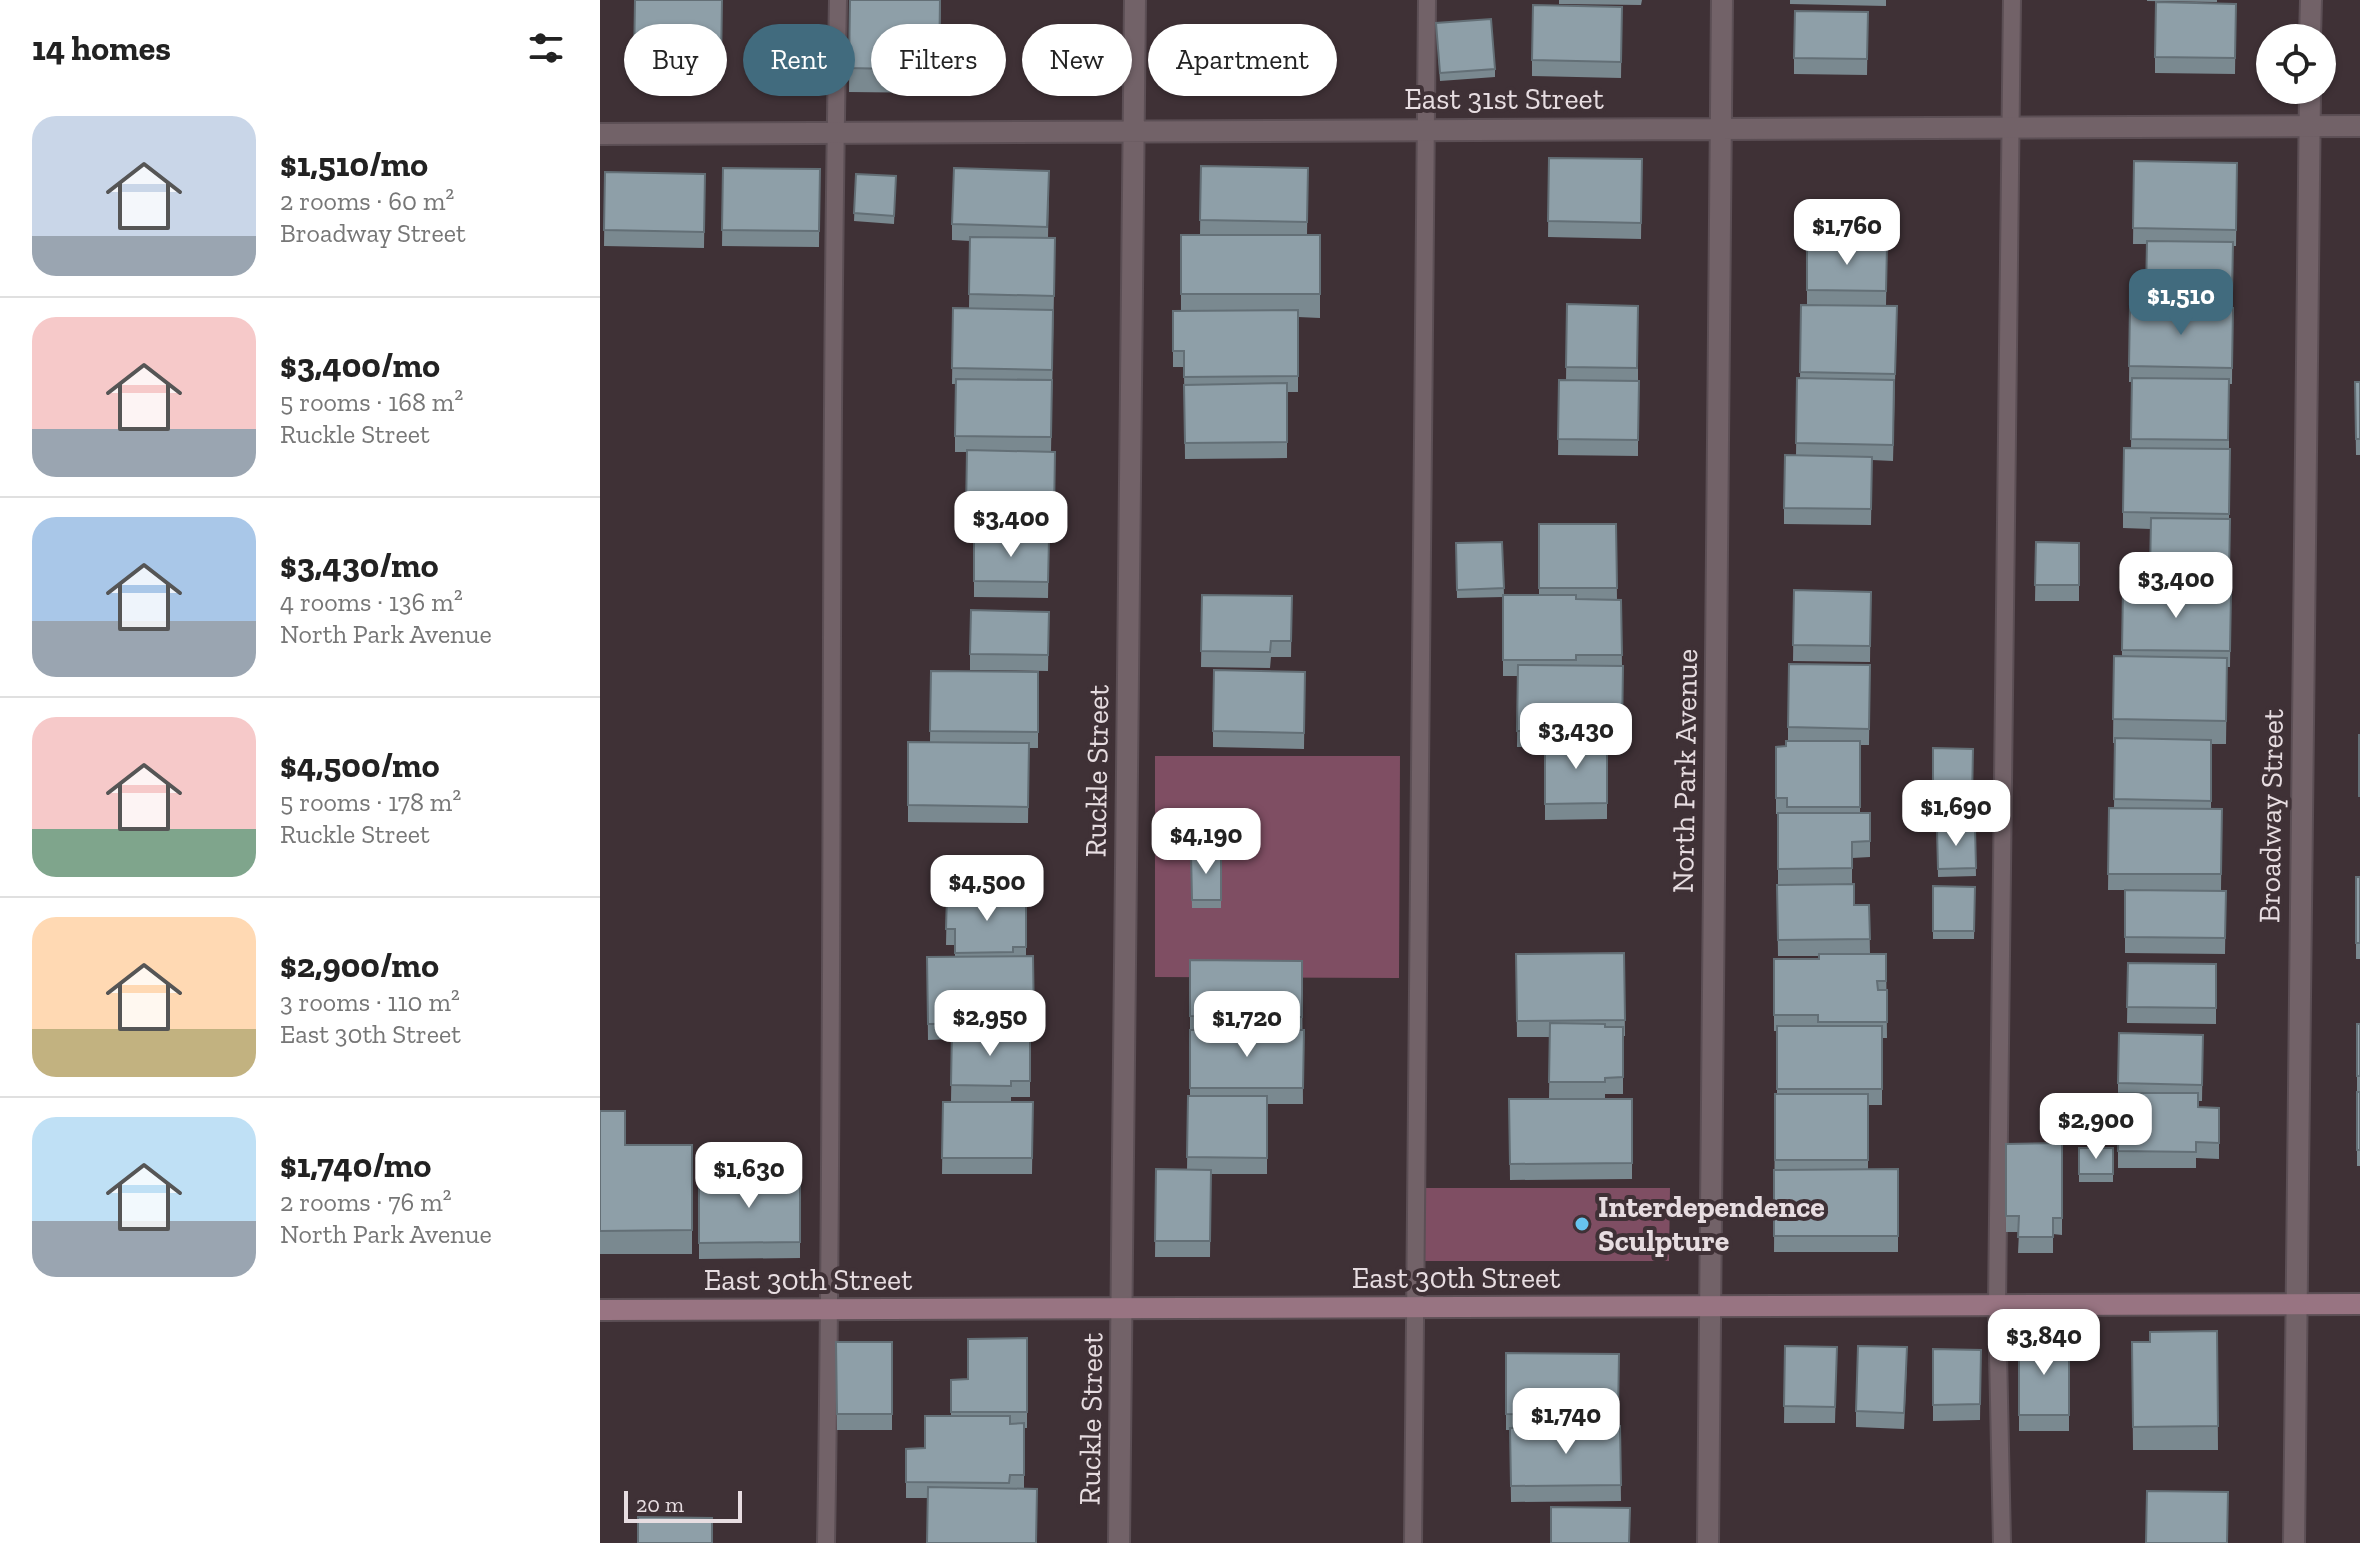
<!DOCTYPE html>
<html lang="en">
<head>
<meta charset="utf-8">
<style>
  body { margin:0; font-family:"Zilla Slab",serif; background:#f6f6f6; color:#222; height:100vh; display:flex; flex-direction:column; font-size:30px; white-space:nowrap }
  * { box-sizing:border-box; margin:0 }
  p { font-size:26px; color:#767676 }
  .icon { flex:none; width:44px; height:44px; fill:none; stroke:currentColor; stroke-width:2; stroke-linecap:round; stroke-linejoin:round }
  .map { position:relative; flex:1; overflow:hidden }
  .side { display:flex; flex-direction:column; background:#fff; width:600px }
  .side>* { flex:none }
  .banner { position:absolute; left:24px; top:24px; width:760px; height:72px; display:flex; gap:16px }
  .buttons { position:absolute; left:1656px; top:24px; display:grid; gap:16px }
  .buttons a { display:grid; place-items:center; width:80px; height:80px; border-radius:50%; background:#fff; box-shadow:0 2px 6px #0004; font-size:40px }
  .scale { position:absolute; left:24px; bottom:20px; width:118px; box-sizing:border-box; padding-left:8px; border:4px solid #e7dde1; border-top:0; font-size:22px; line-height:28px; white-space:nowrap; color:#e7dde1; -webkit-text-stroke:6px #3f3136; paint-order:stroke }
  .price { position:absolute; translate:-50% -68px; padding:0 18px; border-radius:16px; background:#fff; color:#222; font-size:26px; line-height:52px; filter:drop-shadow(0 2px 4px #0008) }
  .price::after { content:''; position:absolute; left:50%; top:48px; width:24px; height:18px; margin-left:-12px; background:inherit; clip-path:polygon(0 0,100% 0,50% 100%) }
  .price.current { background:#416b7e; color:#fff }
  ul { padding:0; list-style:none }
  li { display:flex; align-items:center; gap:24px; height:200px; padding:0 32px }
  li+li { border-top:2px solid #e0e0e0 }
  li span { display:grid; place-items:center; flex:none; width:224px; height:160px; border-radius:24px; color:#555 }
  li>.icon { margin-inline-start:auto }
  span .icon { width:96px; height:96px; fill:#fffc; stroke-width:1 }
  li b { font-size:34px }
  h2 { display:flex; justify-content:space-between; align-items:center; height:96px; padding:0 32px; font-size:34px }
  .pill { padding:0 28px; border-radius:36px; background:#fff; box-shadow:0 2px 6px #0004; font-size:28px; line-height:72px }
  .pill.current { background:#416b7e; color:#fff }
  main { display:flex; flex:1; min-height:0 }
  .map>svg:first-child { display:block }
</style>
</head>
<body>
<main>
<section class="side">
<h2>14 homes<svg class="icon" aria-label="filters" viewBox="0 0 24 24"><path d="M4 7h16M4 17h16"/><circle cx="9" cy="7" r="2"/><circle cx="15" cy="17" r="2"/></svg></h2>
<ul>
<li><span style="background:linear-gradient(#c9d6e8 75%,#9aa5b1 0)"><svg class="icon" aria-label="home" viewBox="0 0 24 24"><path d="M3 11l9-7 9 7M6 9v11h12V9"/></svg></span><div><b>$1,510/mo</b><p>2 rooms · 60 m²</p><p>Broadway Street</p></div></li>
<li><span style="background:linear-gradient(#f6c9c9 70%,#9aa5b1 0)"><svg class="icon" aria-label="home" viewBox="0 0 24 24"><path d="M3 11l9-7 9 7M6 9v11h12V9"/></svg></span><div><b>$3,400/mo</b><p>5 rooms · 168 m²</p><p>Ruckle Street</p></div></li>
<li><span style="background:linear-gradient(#a9c7e8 65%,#9aa5b1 0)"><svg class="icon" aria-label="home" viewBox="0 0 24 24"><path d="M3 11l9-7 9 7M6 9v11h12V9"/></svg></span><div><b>$3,430/mo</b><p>4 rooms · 136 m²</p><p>North Park Avenue</p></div></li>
<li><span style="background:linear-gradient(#f6c9c9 70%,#7fa58c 0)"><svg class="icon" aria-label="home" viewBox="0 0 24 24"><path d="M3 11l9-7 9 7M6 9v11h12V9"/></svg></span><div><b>$4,500/mo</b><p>5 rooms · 178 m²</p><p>Ruckle Street</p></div></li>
<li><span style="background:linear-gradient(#ffd9b3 70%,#c2b280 0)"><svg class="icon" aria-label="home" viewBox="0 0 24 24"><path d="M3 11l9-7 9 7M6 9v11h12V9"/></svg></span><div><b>$2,900/mo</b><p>3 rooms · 110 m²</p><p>East 30th Street</p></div></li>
<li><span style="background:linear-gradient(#bfe0f5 65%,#9aa5b1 0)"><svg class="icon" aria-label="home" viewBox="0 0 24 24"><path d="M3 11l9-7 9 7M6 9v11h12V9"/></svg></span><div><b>$1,740/mo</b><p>2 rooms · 76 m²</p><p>North Park Avenue</p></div></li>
</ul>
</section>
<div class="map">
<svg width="1760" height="1543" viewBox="0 0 1760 1543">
  <rect width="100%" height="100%" fill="#3f3136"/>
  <path fill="#7f4e63" d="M555 756H800L799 978 555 977Z
    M822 1188H1070L1069 1261H821Z"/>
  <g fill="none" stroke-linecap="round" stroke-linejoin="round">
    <defs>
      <path id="service" d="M226 1543C235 1029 228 514 238 0
        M813 1543 827 0
        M1402 1543 1397 1305 1412 0"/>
      <path id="minor" d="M1710 38 1711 0
        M0 134 1760 126
        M519 1543 535 0
        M1108 1543 1122 0
        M1694 1543 1710 90"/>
      <path id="secondary" d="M0 1310 1760 1304"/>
    </defs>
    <use href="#service" stroke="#5c4f55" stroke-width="20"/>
    <use href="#minor" stroke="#5c4f55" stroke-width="24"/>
    <use href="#secondary" stroke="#5c4f55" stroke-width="24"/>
    <use href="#service" stroke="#726268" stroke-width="16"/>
    <use href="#minor" stroke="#726268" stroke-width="20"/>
    <use href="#secondary" stroke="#987482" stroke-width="20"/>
  </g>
  <path fill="#7a8990" d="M19 0H122L121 81 34 79 35 0Z
    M250 0H341L339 93 249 92Z
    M959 0H1042L1041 5 959 4Z
    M1190 0H1286V6L1190 4Z
    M1547 0H1617V2L1547 1Z
    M1636 4 1635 74 1555 73V57Z
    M1022 7 1021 78 932 76V60Z
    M1268 12 1267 75 1194 74V58Z
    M836 23 895 69V77L840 81Z
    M949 158 1042 159 1041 239 948 237Z
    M1534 161 1637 163 1636 246H1633L1632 384H1629V590H1631L1630 667H1627L1626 744H1611V809H1622L1621 890H1508L1509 808H1514L1515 743H1513L1514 656H1522V650L1550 589 1551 529 1523 528V512L1531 448 1532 382H1529L1530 306 1546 307 1547 244H1533Z
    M601 166 708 168 707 235H720V318L698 317V392H687V458L585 459 584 367H573V311H581V235H600Z
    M123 168 220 169 219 247 122 246Z
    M5 172 105 174 104 248 4 246Z
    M256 174 296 176 294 224 254 221Z
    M449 187 448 238H455L451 452H455L454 529 366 527 367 452H355V384H352L353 308H369L370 241 352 240V224Z
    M1207 244 1287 245 1286 306H1297L1293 461 1272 460 1271 525 1184 524V508L1196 456 1197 378 1200 379 1201 305H1207Z
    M967 304 1038 306V456L958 455 959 380H966Z
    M1755 382H1760V455H1756Z
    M939 524H1016L1017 600H1021L1022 666H1023L1022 748H1007V819L945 820V747H917L918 676H903V597L857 598 856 543 902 542 904 595H939Z
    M374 537 449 538 448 598 374 597Z
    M1436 542 1479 543V601H1435Z
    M1194 590 1271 592 1270 662 1193 661Z
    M602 595 692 596 691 657H671L670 668 601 667Z
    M449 612 448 671 370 670V654Z
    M1270 665 1269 745H1260V813H1270V857L1252 858V884L1254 905H1269L1270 954H1286L1287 1038H1282V1105H1268V1169H1298V1252H1174L1175 1094H1177V1031H1174V959H1219V956H1178L1177 885H1178V814H1176V747L1186 746 1188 741V727Z
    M331 671 438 672V748H429L428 823 308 822V742H330Z
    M705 672 704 749 613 747V731Z
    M1333 748 1373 749 1372 807H1333Z
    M1375 828 1376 876 1338 877 1337 829Z
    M591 853H621V908H592Z
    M1756 877H1760V959H1756Z
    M1333 886 1375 887 1374 939H1333Z
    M1525 890 1626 891 1625 954 1525 953Z
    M347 895H426V956H433L434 1039H430V1097H411V1102L351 1101 352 1039 328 1040 327 957H355V945H346Z
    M1024 953 1025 1036H1023V1094H1005V1098H949L950 1037H917L916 954Z
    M590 960 702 961 703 1104H667V1174H611L610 1257H555L556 1169 587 1170 588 1096H590Z
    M1528 963 1616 964V1024L1527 1023Z
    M1757 1024H1760V1166H1757Z
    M1603 1035 1602 1101H1598V1107L1619 1108V1159L1596 1158V1168H1518V1083Z
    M909 1099H1032V1179L910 1180Z
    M343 1102H433L432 1174H342Z
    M0 1111 25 1145H92V1254H0Z
    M1462 1143V1235L1453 1234V1253H1418L1419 1232H1406V1144Z
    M1479 1148H1513V1182H1479Z
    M99 1177H200V1258L99 1259Z
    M1617 1331 1618 1450H1533L1532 1342H1550Z
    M427 1338V1428H424V1489L328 1498H306V1449L325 1448 351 1416V1380L368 1379Z
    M1419 1339 1469 1340V1431H1419Z
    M236 1342H292V1430H237Z
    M1185 1346 1237 1347 1235 1423H1184Z
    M1333 1349 1381 1350 1380 1420 1333 1421Z
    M906 1353 1019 1354 1018 1427 1020 1426 1021 1501 911 1502 910 1430H906Z
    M1307 1363 1304 1429 1256 1427V1411Z"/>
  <path fill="#8e9fa8" stroke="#636f76" stroke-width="2" d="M35 0H122L121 65 34 63Z
    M250 0H340L339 70 249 68Z
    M1556 2 1636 4 1635 58 1555 57Z
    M933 5 1022 7 1021 62 932 60Z
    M1195 11 1268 12 1267 59 1194 58Z
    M891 19 895 69 840 73 836 23Z
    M949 158 1042 159 1041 223 948 221Z
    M1534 161 1637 163 1636 230 1533 228Z
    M601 166 708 168 707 222 600 220Z
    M123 168 220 169 219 231 122 230Z
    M354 168 449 171 447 227 352 224Z
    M5 172 105 174 104 232 4 230Z
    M256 174 296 176 294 216 254 213Z
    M581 235H720V294H581Z
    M370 237 455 238 454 296 369 294Z
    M1547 241 1633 242 1632 295 1546 293Z
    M1207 244 1287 245 1286 291 1207 290Z
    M967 304 1038 306 1037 368 966 367Z
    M1201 305 1297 306 1295 374 1200 372Z
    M1530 306 1633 308 1632 368 1529 366Z
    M353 308 453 310 452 370 352 368Z
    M698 310V376L584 377V351H573V311Z
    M1197 378 1294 380 1293 445 1196 443Z
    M1532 378 1629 379 1628 440 1531 439Z
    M356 379 452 380 451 437 355 436Z
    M959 380 1039 381 1038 440 958 439Z
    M1755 382H1760V439H1756Z
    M687 383V442L585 443 584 385Z
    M1524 448 1630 449 1629 514 1523 512Z
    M367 450 455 452 454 513 366 511Z
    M1185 455 1272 457 1271 509 1184 508Z
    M1551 518 1630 519 1629 575 1550 574Z
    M939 524H1016L1017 588H939Z
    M374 537 449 538 448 582 374 581Z
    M902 542 904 588 857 590 856 543Z
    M1436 542 1479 543V585H1435Z
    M1523 588 1631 590 1630 651 1522 650Z
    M1194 590 1271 592 1270 646 1193 645Z
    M602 595 692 596 691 641H671L670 652 601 651Z
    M903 595H976V599L1021 600 1022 655H976V660H903Z
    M371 610 449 612 448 655 370 654Z
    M1514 656 1627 658 1626 721 1513 719Z
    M1189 664 1270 665 1269 729 1188 727Z
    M918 665 1023 666 1022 732 917 731Z
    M614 670 705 672 704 733 613 731Z
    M331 671 438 672V732L330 731Z
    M1759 735H1760V796H1759Z
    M1007 738V803L945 804V739Z
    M1515 738 1611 740V801L1514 799Z
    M1186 741H1260V807H1187V798H1176V747L1186 746Z
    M308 742 429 743 428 807 308 805Z
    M1333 748 1373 749 1372 799H1333Z
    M1509 808 1622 809 1621 874H1508Z
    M1178 813H1270V841L1252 842V868L1178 869Z
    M1375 828 1376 868 1338 869 1337 829Z
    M591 853H621V900H592Z
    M1756 877H1760V943H1756Z
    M1254 884V905H1269L1270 939 1178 940 1177 885Z
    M1333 886 1375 887 1374 931H1333Z
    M1525 890 1626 891 1625 938 1525 937Z
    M347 895H426V947H413V952L355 953V929H346Z
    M1024 953 1025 1020 917 1021 916 954Z
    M1219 954H1286V981H1277L1278 990H1287V1022H1218V1015H1174V959H1219Z
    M433 956 434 1023 328 1024 327 957Z
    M590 960 702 961V1017L590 1016Z
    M1528 963 1616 964V1008L1527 1007Z
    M950 1023 1005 1024V1027H1023V1077L1005 1078V1082H949Z
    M1757 1024H1760V1076H1757Z
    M1177 1026H1282V1089H1177Z
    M352 1030 430 1032V1081H411V1086L351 1085Z
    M590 1030H704L703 1088H590Z
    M1519 1033 1603 1035 1602 1085 1518 1083Z
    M1757 1092H1760V1150H1757Z
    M1519 1093H1598V1107L1619 1108V1143L1596 1142V1152L1518 1151Z
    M1175 1094H1268V1160H1175Z
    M588 1096H667V1158L587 1157Z
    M909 1099H1032V1163L910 1164Z
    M343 1102H433L432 1158H342Z
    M0 1111H25V1145H92V1230L0 1231Z
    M1462 1143V1218H1453V1237H1418L1419 1216H1406V1144Z
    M1479 1148H1513V1174H1479Z
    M556 1169 611 1170 610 1241H555Z
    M1298 1169V1236H1174V1170Z
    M99 1177H200V1242L99 1243Z
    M1617 1331 1618 1426 1533 1427 1532 1342H1550V1332Z
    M427 1338V1412H351V1380L368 1379V1339Z
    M1419 1339 1469 1340V1415H1419Z
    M236 1342H292V1414H237Z
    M1185 1346 1237 1347 1235 1407 1184 1406Z
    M1258 1346 1307 1347 1304 1413 1256 1411Z
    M1333 1349 1381 1350 1380 1404 1333 1405Z
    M906 1353 1019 1354 1018 1415 906 1414Z
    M325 1416H410V1424L424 1423V1475H410L409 1483 306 1482V1449L325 1448Z
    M1020 1426 1021 1485 911 1486 910 1428Z
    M328 1487 437 1489 436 1543H327Z
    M1547 1491 1628 1492 1627 1543H1546Z
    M951 1507 1030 1508 1029 1543H951Z
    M38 1517 112 1518V1543H38Z"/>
  <circle fill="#67c4ef" stroke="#3f3136" stroke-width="3" cx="982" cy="1224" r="8"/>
  <g text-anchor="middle" stroke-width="8" stroke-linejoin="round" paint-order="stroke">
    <g font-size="30" fill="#e7dde1" stroke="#3f3136">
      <text x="904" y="109">East 31st Street</text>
      <text transform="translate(497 771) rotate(-89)" y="10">Ruckle Street</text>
      <text transform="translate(1085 771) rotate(-89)" y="10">North Park Avenue</text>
      <text transform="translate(1671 816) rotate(-89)" y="10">Broadway Street</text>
      <text x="856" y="1288">East 30th Street</text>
      <text x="208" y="1290">East 30th Street</text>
      <text transform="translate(491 1419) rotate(-89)" y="10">Ruckle Street</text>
    </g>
    <g font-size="30" font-weight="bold" fill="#e7dde1" stroke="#3f3136" text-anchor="start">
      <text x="998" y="1217">Interdependence<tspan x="998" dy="34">Sculpture</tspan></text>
    </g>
  </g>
</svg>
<div class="buttons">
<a><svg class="icon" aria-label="locate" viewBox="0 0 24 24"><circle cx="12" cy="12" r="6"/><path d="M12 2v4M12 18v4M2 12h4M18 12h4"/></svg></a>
</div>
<div class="scale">20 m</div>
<b class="price" style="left:1247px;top:267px">$1,760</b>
<b class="price current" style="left:1581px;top:337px">$1,510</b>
<b class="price" style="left:411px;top:559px">$3,400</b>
<b class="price" style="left:1576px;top:620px">$3,400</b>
<b class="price" style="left:976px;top:771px">$3,430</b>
<b class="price" style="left:1356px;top:848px">$1,690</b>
<b class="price" style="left:606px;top:876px">$4,190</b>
<b class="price" style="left:387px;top:923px">$4,500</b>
<b class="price" style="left:390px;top:1058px">$2,950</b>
<b class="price" style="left:647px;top:1059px">$1,720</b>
<b class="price" style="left:1496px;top:1161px">$2,900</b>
<b class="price" style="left:149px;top:1210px">$1,630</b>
<b class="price" style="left:1444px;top:1377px">$3,840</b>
<b class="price" style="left:966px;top:1456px">$1,740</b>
<div class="banner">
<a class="pill">Buy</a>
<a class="pill current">Rent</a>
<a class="pill">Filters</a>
<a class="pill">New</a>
<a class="pill">Apartment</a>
</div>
</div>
</main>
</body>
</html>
